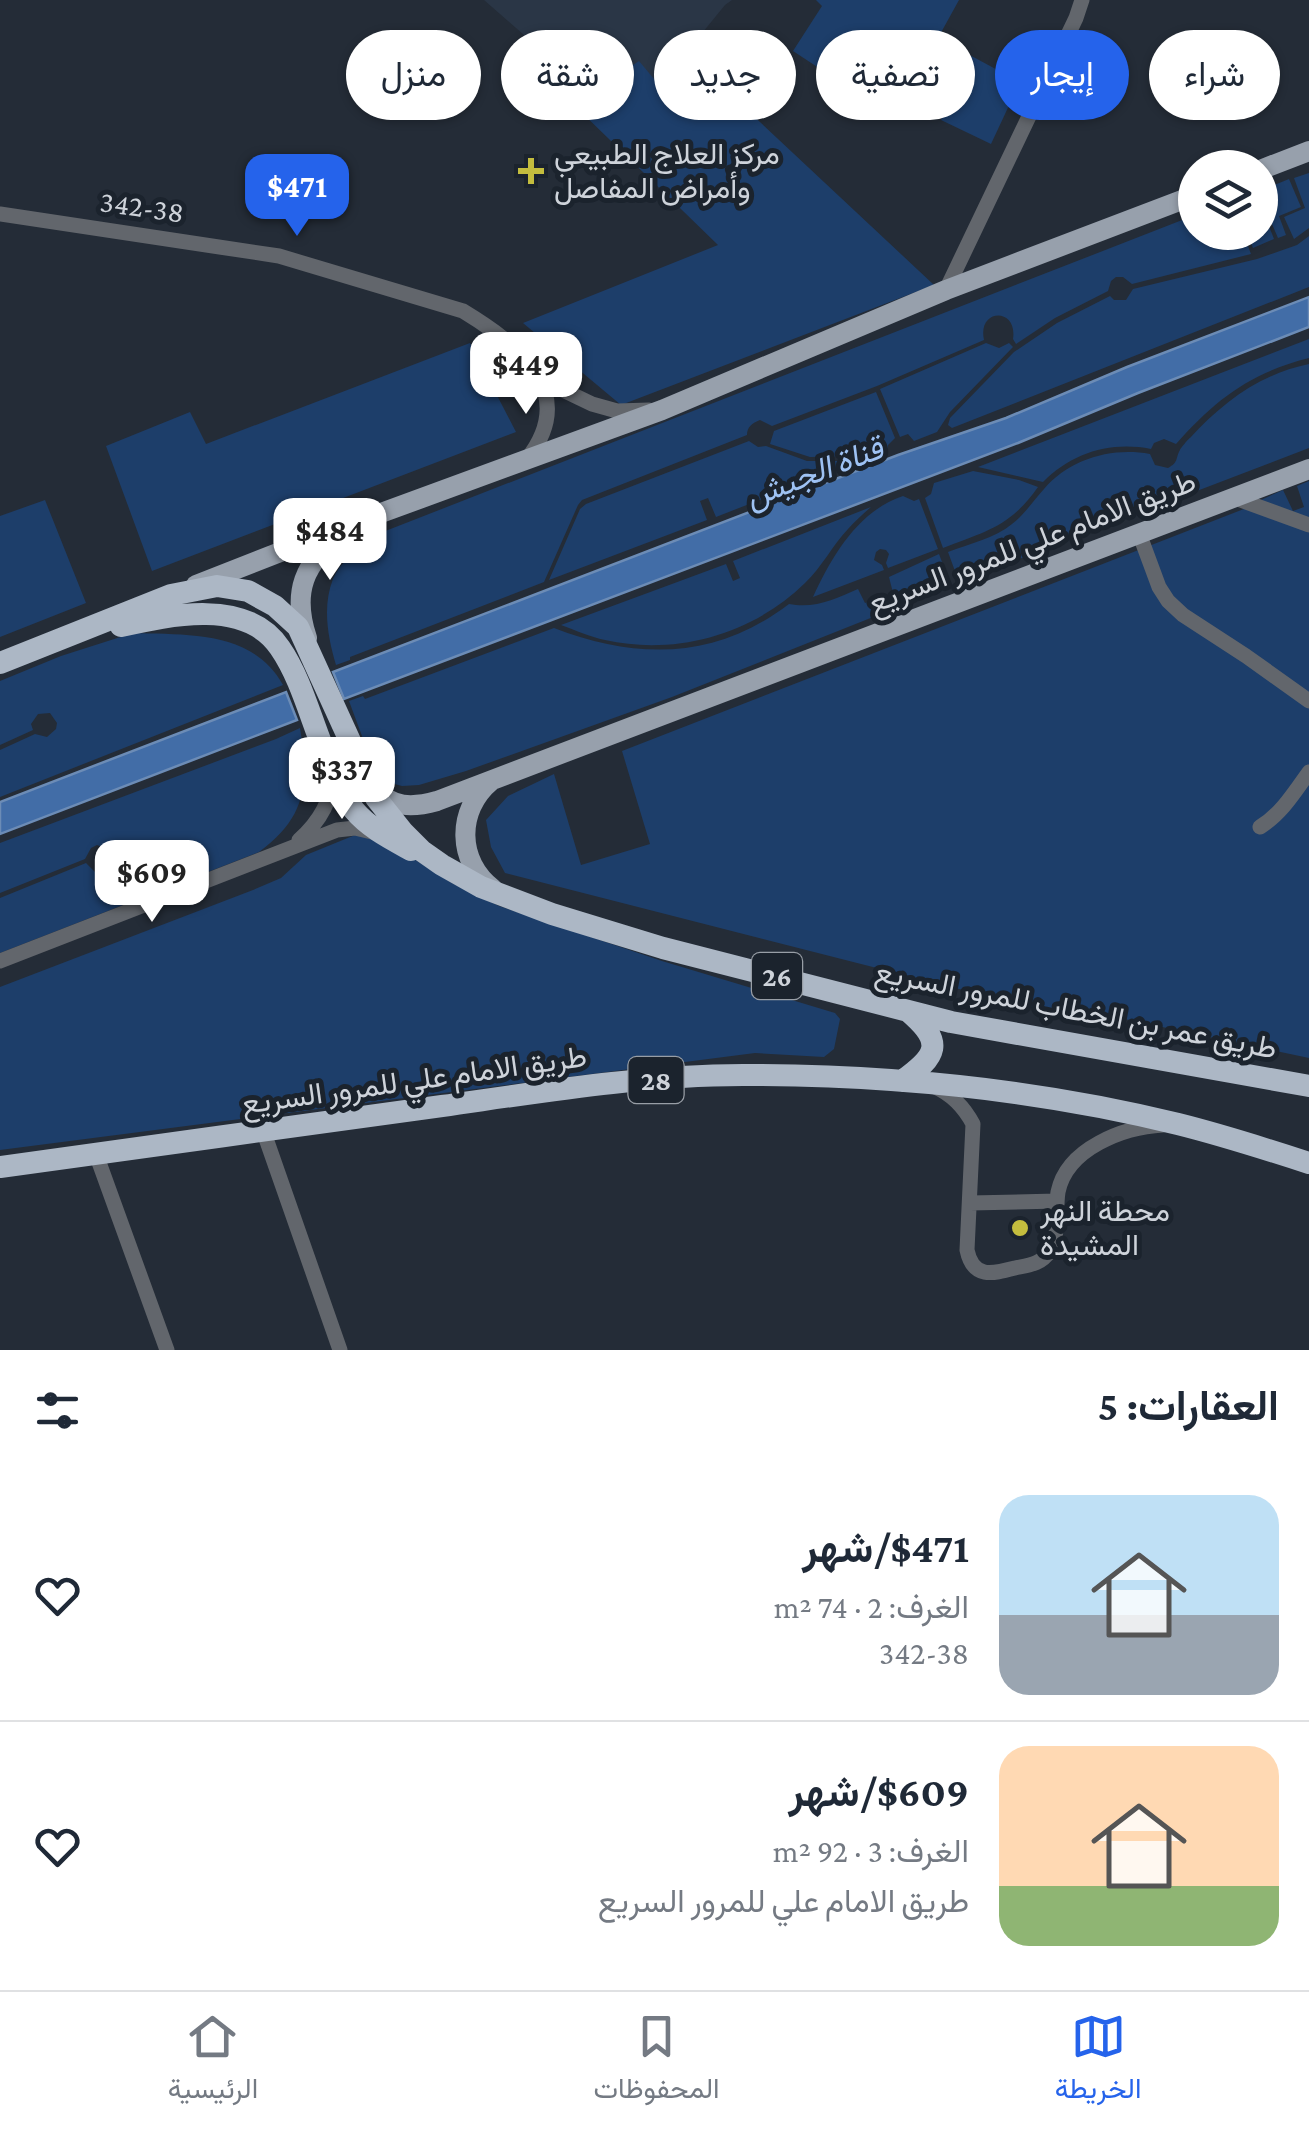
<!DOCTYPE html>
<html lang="ar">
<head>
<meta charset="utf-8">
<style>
  body { margin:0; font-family:"Crimson Pro",Vazirmatn,serif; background:#f6f6f7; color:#1f2937; direction:rtl; height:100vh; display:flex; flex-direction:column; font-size:38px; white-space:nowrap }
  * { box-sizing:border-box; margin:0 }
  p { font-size:32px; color:#747a83 }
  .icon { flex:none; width:55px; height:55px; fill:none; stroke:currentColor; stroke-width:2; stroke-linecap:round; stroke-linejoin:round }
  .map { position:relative; height:1350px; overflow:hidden; direction:ltr }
  .panel { display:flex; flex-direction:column; background:#fff; flex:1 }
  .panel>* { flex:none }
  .guide { position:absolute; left:30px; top:30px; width:1250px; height:90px; direction:rtl; display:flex; gap:20px }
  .controls { position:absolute; left:1178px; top:150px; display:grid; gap:20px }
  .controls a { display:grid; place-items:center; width:100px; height:100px; border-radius:50%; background:#fff; box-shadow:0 2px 8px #0004; font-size:50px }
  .price { position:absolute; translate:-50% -85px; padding:0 22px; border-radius:20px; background:#fff; color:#222; font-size:32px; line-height:65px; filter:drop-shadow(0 2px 5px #0008) }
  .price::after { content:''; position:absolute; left:50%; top:60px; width:30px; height:22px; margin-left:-15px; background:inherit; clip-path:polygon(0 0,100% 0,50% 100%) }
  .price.selected { background:#2563eb; color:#fff }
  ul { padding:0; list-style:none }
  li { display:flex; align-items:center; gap:30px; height:250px; padding:0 30px }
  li+li { border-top:2px solid #e0e1e3 }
  li span { display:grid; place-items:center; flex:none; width:280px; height:200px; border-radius:30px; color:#555 }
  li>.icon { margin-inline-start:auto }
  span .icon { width:120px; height:120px; fill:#fffc; stroke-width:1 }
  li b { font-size:42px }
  h2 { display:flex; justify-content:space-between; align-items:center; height:120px; padding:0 30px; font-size:42px }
  .chip { padding:0 35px; border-radius:45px; background:#fff; box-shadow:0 2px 8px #0004; font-size:35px; line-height:90px }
  .chip.selected { background:#2563eb; color:#fff }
  .dock { display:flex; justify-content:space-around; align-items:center; height:140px; border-top:2px solid #e0e1e3; background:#fff; font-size:28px; color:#747a83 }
  .dock a { display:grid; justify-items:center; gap:5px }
  .dock .selected { color:#2563eb }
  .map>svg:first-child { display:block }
</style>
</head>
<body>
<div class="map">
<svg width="1309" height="1350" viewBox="0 0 1309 1350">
  <rect width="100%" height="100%" fill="#242c37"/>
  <path fill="#2a3646" d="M484 0H732L725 5 627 125Z"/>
  <path fill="#1d3e6a" d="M816 0H959L938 38 1020 82 991 144 941 120 957 91 903 60 875 105 793 51 822 6Z
    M639 61 680 110 715 80 934 285 621 405 523 323 718 245 574 105Z
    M1309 173V228L1294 239 1284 217 1305 208 1294 178Z
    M1289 179 1301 207 1279 216 1286 235 1278 238 1268 215 1277 211 1267 188Z
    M1195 215V232L1243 233 1251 254 1132 284 1123 277H1116L1111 281 1108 291 1055 318 1016 344 1013 339C1018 307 977 308 984 340L877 386 772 426 760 420C752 423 747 427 747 435L582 500 578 505 544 582 350 657V660L336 665C328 638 322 607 333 579 340 562 357 549 370 537Z
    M1265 216 1274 239 1253 248 1247 233 1260 232V218Z
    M1309 236V287L952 428 948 425 950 418 1014 352 1057 323 1110 296 1114 300H1126L1133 289 1257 259 1297 245Z
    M1309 339V358C1250 373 1216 399 1176 444L1164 439 1154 443 1151 449C1110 441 1072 453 1043 482L978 467Z
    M470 343 516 432 152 571 106 446 190 412 206 444Z
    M986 343 999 348 1009 343 1013 347 950 412 937 432 914 441 908 434 900 437 880 389Z
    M1309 364V448L959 582 948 552C969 544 995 538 1012 524 1025 514 1033 501 1044 489 1070 459 1111 447 1150 454L1155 465 1168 468C1179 462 1175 459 1180 450 1180 449 1189 438 1190 438 1223 402 1260 374 1309 364Z
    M876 392 895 438 888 445V450L862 459 861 456 810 457 770 444 774 431Z
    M749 441 758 447 766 446 807 461H847L849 465 716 517 708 498 700 501 707 520 549 580 580 509 586 504Z
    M973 471 1019 480 1038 487C1010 527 986 531 943 548L925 498 931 494 934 483Z
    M1309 481V521L1254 503 1283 490 1293 511 1304 507 1297 486Z
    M903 496 914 501 919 499 938 549 888 568 886 563 889 554 886 550 880 549 876 552 874 560 882 565 884 570 813 597C832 556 858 511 903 496Z
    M45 500 86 603 0 637V516Z
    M871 507C863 514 855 521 848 529 832 546 822 567 805 583 753 634 676 656 605 640 590 637 575 630 561 625L726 564 733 581 740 578 733 561Z
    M1249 507 1309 530V1058L1096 1013 1061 1015 505 873 491 847 486 820 508 796 554 774 581 865 650 844 622 751Z
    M939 554 951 586 672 697 466 771 419 785 402 786 383 781 372 763 349 701 363 696 365 699 554 628C638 660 715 660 789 604 815 609 835 599 858 589L865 603 893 593 889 577Z
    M133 633C187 635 253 630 283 685L0 797V750L35 734 47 737 56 729 57 723 50 713 38 714 31 724 33 730 0 745V681L61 656Z
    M300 728C309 783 307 817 259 852L0 953V898L86 863 95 872H102L111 863 109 850 97 845 91 848 85 859 0 893V843L276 739Z
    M360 833 395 847 452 883 499 906 662 961 835 1013 840 1019 834 1049 824 1057 755 1053 0 1150V987L253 890 281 878 306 855Z"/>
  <path fill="#426da7" stroke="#6c8cb6" stroke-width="2.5" d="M1309 297V327L1138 393 1018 443 344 699 333 672 898 455 1006 418 1127 367Z
    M286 692 297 720 0 834V802Z"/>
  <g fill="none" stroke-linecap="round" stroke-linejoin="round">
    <path stroke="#62666c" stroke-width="15" d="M0 214 279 256 463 311C519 345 580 392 527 459
      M946 290 1076 18 1082 0
      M540 379 592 404 617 411 649 410
      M1235 498 1309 525
      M1139 533 1159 587 1168 601 1183 615 1246 656 1309 701
      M1260 827C1281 814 1294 793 1309 772
      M299 840C319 822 333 800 332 773
      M0 961 337 830 355 828 376 833
      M935 1087C953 1095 964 1107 973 1124L967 1250C973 1279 992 1274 1015 1268 1029 1265 1041 1264 1049 1252 1060 1236 1055 1211 1058 1192 1067 1148 1124 1127 1163 1125
      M263 1130 340 1350
      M96 1154 167 1350
      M970 1203 1057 1201"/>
    <path stroke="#97a0ac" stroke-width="20" d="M1260 170 1309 151
      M196 585 370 517 662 410 946 290 1195 195
      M307 638C292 593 303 562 343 534
      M491 781C456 810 457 862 493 889
      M374 788C392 808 412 808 437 801L1309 469"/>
    <path stroke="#acb7c5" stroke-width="22" d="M121 626C170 615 247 598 280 648 300 677 310 716 323 748 332 769 340 791 354 810 369 828 391 839 411 850
      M0 663 171 595 217 586 248 591 275 606 298 627 376 798 403 832 422 851 442 865 481 887 552 914 663 948 951 1022 1309 1086
      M902 1081C937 1056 945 1043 909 1012
      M0 1167C147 1147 295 1126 442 1106 541 1092 643 1075 743 1075 889 1075 1036 1089 1178 1124 1222 1135 1266 1149 1309 1163"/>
  </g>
  <g fill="#c4bd3e" stroke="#1b232d" stroke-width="4">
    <path d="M526 156h10v10h10v10h-10v10h-10v-10h-10v-10h10z"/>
    <circle cx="1020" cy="1228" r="10"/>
  </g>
  <g text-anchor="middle" stroke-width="10" stroke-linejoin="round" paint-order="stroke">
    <g fill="#1b232d" stroke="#989ea6" stroke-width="2.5">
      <rect x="752" y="953" width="50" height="46" rx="8"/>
      <rect x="628.5" y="1057" width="55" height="46" rx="8"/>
    </g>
    <g font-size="28" font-weight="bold" fill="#ced3da">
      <text x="777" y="986">26</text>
      <text x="656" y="1090">28</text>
    </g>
    <g font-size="30" fill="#ced3da" stroke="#1b232d" text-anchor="start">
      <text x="554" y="164">مركز العلاج الطبيعي<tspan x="554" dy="34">وأمراض المفاصل</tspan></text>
      <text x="1040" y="1221">محطة النهر<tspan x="1040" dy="34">المشيدة</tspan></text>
    </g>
    <g font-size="30" fill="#ced3da" stroke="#1b232d">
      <text transform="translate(142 207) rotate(8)" y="10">342-38</text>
      <text transform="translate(1032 542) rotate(-21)" y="10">طريق الامام علي للمرور السريع</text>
      <text transform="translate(1076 1010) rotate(11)" y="10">طريق عمر بن الخطاب للمرور السريع</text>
      <text transform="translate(414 1080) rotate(-8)" y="10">طريق الامام علي للمرور السريع</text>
    </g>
    <g font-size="32" font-style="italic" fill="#9ec2f3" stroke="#1b232d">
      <text transform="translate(814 472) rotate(-21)" y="11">قناة الجيش</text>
    </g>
  </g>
</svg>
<div class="controls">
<a><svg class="icon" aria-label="layers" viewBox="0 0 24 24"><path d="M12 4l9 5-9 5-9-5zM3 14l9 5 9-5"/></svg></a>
</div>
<b class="price selected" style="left:297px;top:239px">$471</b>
<b class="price" style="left:526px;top:417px">$449</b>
<b class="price" style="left:330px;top:583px">$484</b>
<b class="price" style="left:342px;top:822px">$337</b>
<b class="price" style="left:152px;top:925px">$609</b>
<div class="guide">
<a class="chip">شراء</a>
<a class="chip selected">إيجار</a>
<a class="chip">تصفية</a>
<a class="chip">جديد</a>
<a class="chip">شقة</a>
<a class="chip">منزل</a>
</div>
</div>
<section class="panel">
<h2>العقارات: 5<svg class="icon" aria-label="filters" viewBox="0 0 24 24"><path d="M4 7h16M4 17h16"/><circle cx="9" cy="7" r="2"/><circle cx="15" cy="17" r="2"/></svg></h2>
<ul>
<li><span style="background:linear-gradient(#bfe0f5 60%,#9aa5b1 0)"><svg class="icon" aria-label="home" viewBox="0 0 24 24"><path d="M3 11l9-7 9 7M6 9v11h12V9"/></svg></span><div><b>$471/شهر</b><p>الغرف: 2 · 74 m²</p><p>342-38</p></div><svg class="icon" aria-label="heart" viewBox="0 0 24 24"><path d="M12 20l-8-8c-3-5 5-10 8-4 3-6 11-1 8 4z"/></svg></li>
<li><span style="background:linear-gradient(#ffd9b3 70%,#8fb573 0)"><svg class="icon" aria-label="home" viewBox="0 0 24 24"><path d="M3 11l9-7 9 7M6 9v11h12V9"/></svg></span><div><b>$609/شهر</b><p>الغرف: 3 · 92 m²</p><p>طريق الامام علي للمرور السريع</p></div><svg class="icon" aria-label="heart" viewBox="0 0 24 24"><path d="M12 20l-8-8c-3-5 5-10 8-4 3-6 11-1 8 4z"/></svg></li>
</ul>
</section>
<nav class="dock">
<a class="selected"><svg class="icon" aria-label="map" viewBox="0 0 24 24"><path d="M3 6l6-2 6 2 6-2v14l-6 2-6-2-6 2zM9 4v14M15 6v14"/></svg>الخريطة</a>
<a><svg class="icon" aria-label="saved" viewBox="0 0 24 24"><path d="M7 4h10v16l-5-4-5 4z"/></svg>المحفوظات</a>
<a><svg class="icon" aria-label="home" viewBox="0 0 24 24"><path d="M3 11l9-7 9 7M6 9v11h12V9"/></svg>الرئيسية</a>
</nav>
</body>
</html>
